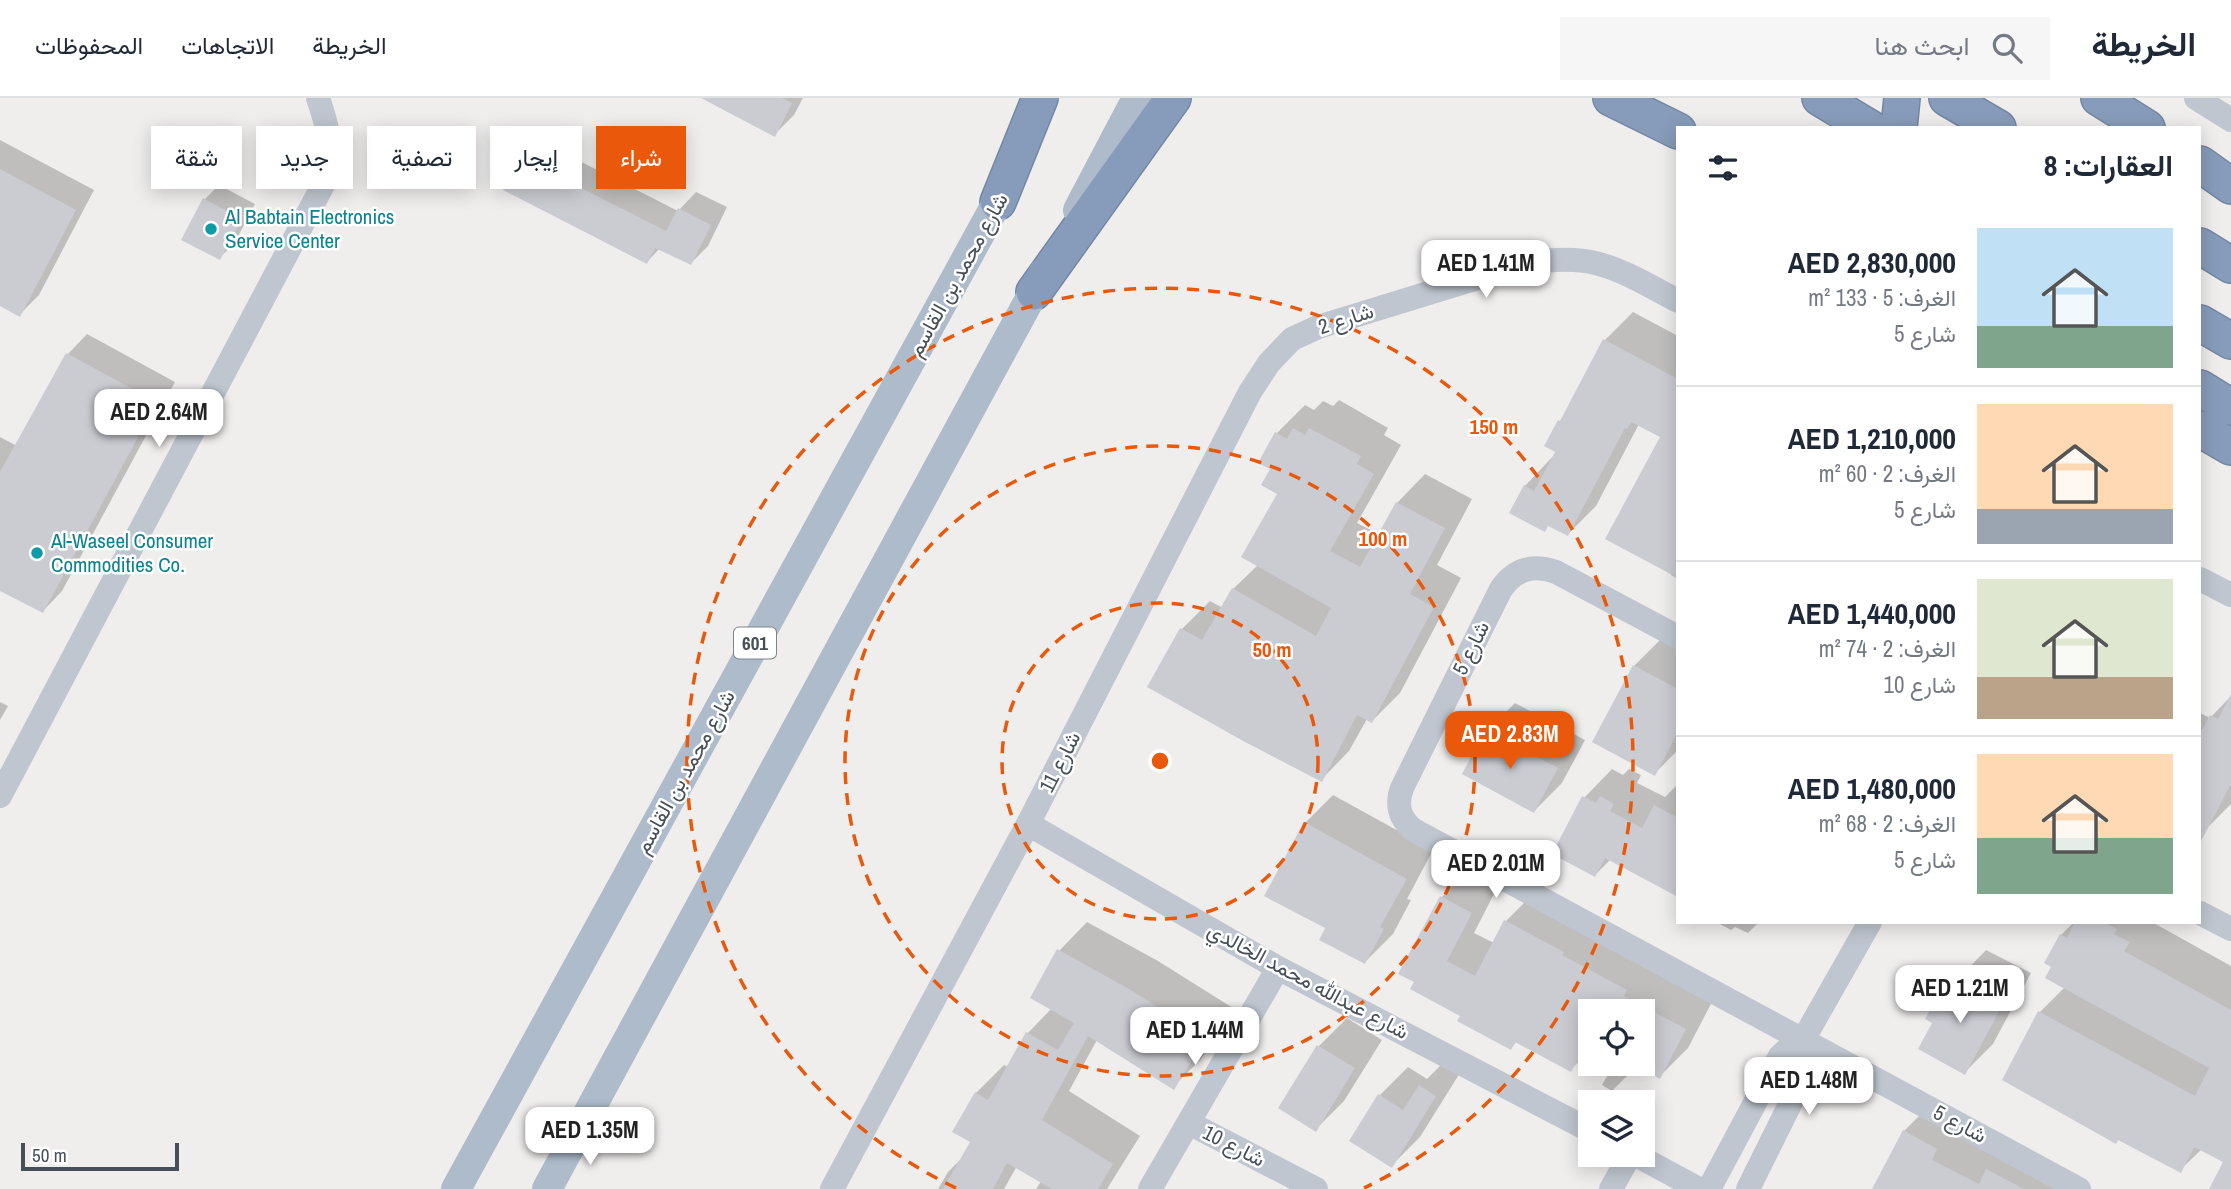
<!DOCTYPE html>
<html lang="ar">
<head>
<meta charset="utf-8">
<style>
  body { margin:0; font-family:"Archivo Narrow",Vazirmatn,sans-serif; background:#f6f6f7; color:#1f2937; direction:rtl; height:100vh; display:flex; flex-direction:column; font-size:26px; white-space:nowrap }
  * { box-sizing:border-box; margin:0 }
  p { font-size:23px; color:#747a83 }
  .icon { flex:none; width:38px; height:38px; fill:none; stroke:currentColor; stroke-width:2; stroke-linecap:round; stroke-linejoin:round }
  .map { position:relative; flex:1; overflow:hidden; direction:ltr }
  .panel { position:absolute; left:1676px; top:28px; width:525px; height:798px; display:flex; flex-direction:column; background:#fff; border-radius:0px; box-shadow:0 4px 18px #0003; direction:rtl }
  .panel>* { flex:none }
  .top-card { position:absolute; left:21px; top:28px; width:665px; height:63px; direction:rtl; display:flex; gap:14px }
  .tools { position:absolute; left:1578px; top:901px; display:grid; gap:14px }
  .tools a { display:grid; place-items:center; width:77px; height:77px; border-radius:0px; background:#fff; box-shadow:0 4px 18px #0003; font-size:35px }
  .scale { position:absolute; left:21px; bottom:18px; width:158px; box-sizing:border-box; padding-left:7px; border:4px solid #474f59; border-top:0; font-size:19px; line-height:24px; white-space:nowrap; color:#474f59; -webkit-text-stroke:5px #fff; paint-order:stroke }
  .price { position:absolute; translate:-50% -60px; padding:0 16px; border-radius:14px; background:#fff; color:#222; font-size:23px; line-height:46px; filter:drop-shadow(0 2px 4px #0008) }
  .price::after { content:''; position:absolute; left:50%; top:42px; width:21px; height:16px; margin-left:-10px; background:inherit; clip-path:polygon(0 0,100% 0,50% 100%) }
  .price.on { background:#ea580c; color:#fff }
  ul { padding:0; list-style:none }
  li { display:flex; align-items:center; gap:21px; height:175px; padding:0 28px }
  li+li { border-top:2px solid #e0e1e3 }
  li span { display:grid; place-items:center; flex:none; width:196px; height:140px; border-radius:0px; color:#555 }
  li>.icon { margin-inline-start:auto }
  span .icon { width:84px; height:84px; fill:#fffc; stroke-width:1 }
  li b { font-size:30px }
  h2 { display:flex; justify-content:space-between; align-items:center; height:84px; padding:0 28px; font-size:30px }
  .chip { padding:0 24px; border-radius:0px; background:#fff; box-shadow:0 4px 18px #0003; font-size:24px; line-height:63px }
  .chip.on { background:#ea580c; color:#fff }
  header { display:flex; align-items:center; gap:42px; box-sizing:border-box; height:98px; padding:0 35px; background:#fff; border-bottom:2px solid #e0e1e3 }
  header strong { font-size:33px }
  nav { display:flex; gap:38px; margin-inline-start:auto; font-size:24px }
  .search { width:490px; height:63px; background:#f6f6f7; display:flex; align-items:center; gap:18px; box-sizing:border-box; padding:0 24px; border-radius:0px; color:#747a83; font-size:26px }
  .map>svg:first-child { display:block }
</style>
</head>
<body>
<header>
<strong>الخريطة</strong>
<div class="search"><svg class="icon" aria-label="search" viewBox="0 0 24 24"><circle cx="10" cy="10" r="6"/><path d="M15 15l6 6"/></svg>ابحث هنا</div>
<nav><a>الخريطة</a><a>الاتجاهات</a><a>المحفوظات</a></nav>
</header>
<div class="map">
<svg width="2231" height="1091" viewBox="0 0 2231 1091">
  <rect width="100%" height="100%" fill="#f0eded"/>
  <path fill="#0003" d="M704 0H803L794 17 774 37Z
    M0 42 94 92 39 197 19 217 0 206Z
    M538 42 678 113 696 94 727 109 708 148 691 165 660 150 647 164 521 60Z
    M219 87 255 106 234 146 219 160 205 101Z
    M1633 214 1678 238V481L1671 477 1662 338 1639 326 1596 408 1568 436 1550 426 1544 432 1525 388 1558 353 1547 347 1560 323 1565 318 1605 242Z
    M87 236 175 284 62 493 43 513 0 491V339L17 348 68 256Z
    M1339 302 1388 330 1384 337 1401 347 1357 425 1380 437 1397 405 1425 376 1472 401 1437 467 1461 480 1400 595 1372 623 1367 621 1349 653 1321 682 1149 588 1182 531 1210 503 1223 510 1233 491 1258 467 1279 395 1272 371 1277 335 1305 307 1314 312 1323 303 1333 308Z
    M1662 540 1678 548V652L1654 676 1634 568Z
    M2231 598V706L2205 732 2200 729V615L2210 620Z
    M0 604 8 608 0 622Z
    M1515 605 1585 642 1562 685 1534 713 1487 633Z
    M1612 671 1623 677 1629 671 1641 677 1637 685 1665 699 1678 686V797L1611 761 1595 777 1584 700Z
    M1333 697 1433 752 1407 801 1411 802 1393 836 1365 864 1327 830 1305 725Z
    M1470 770 1499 786 1474 835 1494 845 1506 823 1534 795 1713 902 1688 950 1660 978 1638 967 1612 993 1602 987 1614 966H1643V914H1591V952L1571 971 1517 943 1511 950 1416 884 1400 876 1442 799Z
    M1087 824 1158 863 1233 910 1201 961 1173 989 1097 942 1069 993 1140 1038 1107 1091H1036L1042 1082 1017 1068 1004 1091H938L948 1074 965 1057 972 1043 976 995 1004 967 1008 969 1028 935 1052 910 1059 853Z
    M1716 824H1759L1748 835 1735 829 1731 832Z
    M2074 824H2152L2231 868V1091H2211L2225 1063 2202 1051 2180 1072 2040 914 2065 889 2061 837Z
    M1986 852 2031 875 1993 946 1965 974 1935 924 1927 920 1937 903Z
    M1347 920 1382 942 1344 1003 1316 1031 1319 948Z
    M1448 960 1463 970 1420 1039 1392 1067 1351 1042 1380 997 1408 969 1427 981Z
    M1932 1005 2059 1091H1874L1904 1033Z"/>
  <path fill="#caccd2" d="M701 0H782L792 5 775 39Z
    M520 59 666 133 678 110 711 127 691 167 655 150 647 166 503 92Z
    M0 71 76 112 20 219 0 208Z
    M203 100 242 121 220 162 181 142Z
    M1603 241 1678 281V480L1605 441 1660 339 1631 324 1627 331 1625 330 1568 438 1548 428 1545 434 1509 415 1524 387 1534 393 1555 354 1544 348 1558 322 1560 323Z
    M66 255 157 304 43 515 0 493V374Z
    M1293 330 1305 337 1309 330 1361 358 1357 366 1374 376 1330 453 1360 469 1396 404 1445 430 1410 496 1434 509 1372 625 1357 617 1322 684 1245 644 1147 589 1180 530 1202 542 1232 490 1316 538 1331 510 1241 459 1277 396 1261 387 1270 371 1258 365 1275 334 1287 341Z
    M1633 567 1678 591V634L1655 678 1592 644Z
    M2231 596V686L2200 745V636L2210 617 2218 621Z
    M1485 632 1558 670 1534 715 1462 676Z
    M1582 698 1596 705 1600 698 1614 706 1610 713 1642 730 1654 707 1678 720V799L1605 760 1595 779 1552 756Z
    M1304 724 1407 781 1380 829 1384 831 1365 866 1319 842 1325 830 1264 798Z
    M1440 798 1472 815 1447 863 1475 878 1504 822 1564 854 1562 857 1627 892 1624 898 1686 931 1660 981 1643 972V914H1591V937L1571 974 1515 944 1511 952 1457 923 1460 918 1410 891 1414 884 1398 876Z
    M2075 824H2103L2117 831 2114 836 2130 844 2124 853 2231 912V1091H2209L2223 1064 2194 1049 2181 1075 2118 1042 2116 1046 2002 982 2038 913 2195 998 2209 970 2045 880 2051 869 2044 865 2060 836 2067 840Z
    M1057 851 1129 891 1206 939 1174 992 1088 938 1042 1022 1113 1066 1098 1091H1052L1007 1065 993 1091H943L970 1044 952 1034 975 994 988 1002 1026 934 1058 952 1074 925 1030 900Z
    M1956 879 2004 904 1965 977 1918 951 1932 925 1925 921 1935 902 1942 906Z
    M1317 947 1355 970 1316 1034 1278 1010Z
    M1419 987 1436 998 1392 1070 1349 1043 1378 996 1403 1012Z
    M1903 1032 1937 1051 1932 1062 1979 1086 1986 1071 2024 1091H1872Z"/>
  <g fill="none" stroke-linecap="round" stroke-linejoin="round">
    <defs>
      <path id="highway" d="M1611 0 1678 33
        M1820 0 1870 30
        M1947 0 1998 30
        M2099 0 2147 30
        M1899 30 1902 0
        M2200 66 2231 88
        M998 104 1040 0
        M2200 148 2231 167
        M1034 194 1173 0
        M2200 225 2231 243
        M2200 290 2231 309
        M2200 331 2231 349"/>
    </defs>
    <use href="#highway" stroke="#7387a5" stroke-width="38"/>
    <path stroke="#bfc6cf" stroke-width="24" d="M2196 0 2231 22
      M2200 481 2231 497
      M1678 539 1556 474C1533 466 1515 471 1501 491L1402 690C1396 707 1399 719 1412 731L2079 1091
      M0 698 323 87C333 50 330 35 318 0
      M1028 726 1278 870 1591 1033
      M2200 815 2231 831
      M1189 1025 1316 1091
      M1636 1057 1699 1091
      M832 1091 1028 726 1250 294 1269 265 1292 241 1318 229 1520 167C1592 152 1616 170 1678 203
      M1150 1091 1278 870
      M1611 1091 1630 1057
      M1709 1091 1780 958 1793 946 1803 942 1870 824
      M1748 1091 1807 972 1808 953 1803 942"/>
    <path stroke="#aebbcb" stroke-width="30" d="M1078 112 1137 0
      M456 1091 1009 83
      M547 1091 1044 175"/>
    <use href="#highway" stroke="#879cba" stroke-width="35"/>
  </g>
  <g fill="none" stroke="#e8590c" stroke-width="3.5" stroke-dasharray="12 9">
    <circle cx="1160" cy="663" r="158"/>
    <circle cx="1160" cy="663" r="315"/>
    <path d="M956 1090A473 473 0 1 1 1364 1090"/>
  </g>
  <g fill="#0f9aa8" stroke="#fff" stroke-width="2.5">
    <circle cx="211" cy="131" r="7"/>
    <circle cx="37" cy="455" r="7"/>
  </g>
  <g text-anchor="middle" stroke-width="5" stroke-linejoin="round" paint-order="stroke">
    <rect fill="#fff" stroke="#7e848b" stroke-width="2" x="734" y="529.5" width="42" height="31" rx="5"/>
    <g font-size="19" font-weight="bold" fill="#474f59">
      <text x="755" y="552">601</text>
    </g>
    <g font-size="21" fill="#0d838f" stroke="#fff" text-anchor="start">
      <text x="225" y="126">Al Babtain Electronics<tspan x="225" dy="24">Service Center</tspan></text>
      <text x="51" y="450">Al-Waseel Consumer<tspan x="51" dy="24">Commodities Co.</tspan></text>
    </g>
    <g font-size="21" fill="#474f59" stroke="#fff">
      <text transform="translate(958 177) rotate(-61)" y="7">شارع محمد بن القاسم</text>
      <text transform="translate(1346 221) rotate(-18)" y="7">شارع 2</text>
      <text transform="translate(1471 550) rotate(-64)" y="7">شارع 5</text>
      <text transform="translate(1060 664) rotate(-63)" y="7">شارع 11</text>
      <text transform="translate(685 674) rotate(-61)" y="7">شارع محمد بن القاسم</text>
      <text transform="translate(1308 883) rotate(28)" y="7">شارع عبدالله محمد الخالدي</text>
      <text transform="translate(1960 1026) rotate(28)" y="7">شارع 5</text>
      <text transform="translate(1234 1048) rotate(27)" y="7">شارع 10</text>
    </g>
  </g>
  <circle cx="1160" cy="663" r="10" fill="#e8590c" stroke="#fff" stroke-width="3.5"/>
  <g font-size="21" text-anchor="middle" font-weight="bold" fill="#e8590c" stroke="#fff" stroke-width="5" stroke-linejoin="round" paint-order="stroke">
    <text x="1494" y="336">150 m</text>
    <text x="1383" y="448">100 m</text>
    <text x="1272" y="559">50 m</text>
  </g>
</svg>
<div class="tools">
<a><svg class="icon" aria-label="locate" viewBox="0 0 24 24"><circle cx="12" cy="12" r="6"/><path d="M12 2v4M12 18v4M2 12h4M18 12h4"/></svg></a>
<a><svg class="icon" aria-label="layers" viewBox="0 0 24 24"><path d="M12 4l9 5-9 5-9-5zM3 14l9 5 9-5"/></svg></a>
</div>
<div class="scale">50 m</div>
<b class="price" style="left:1486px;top:202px">AED 1.41M</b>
<b class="price" style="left:159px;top:351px">AED 2.64M</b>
<b class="price on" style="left:1510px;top:673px">AED 2.83M</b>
<b class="price" style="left:1496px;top:802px">AED 2.01M</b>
<b class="price" style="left:1960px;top:927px">AED 1.21M</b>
<b class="price" style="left:1195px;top:969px">AED 1.44M</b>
<b class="price" style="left:1809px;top:1019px">AED 1.48M</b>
<b class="price" style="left:590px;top:1069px">AED 1.35M</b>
<div class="top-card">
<a class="chip on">شراء</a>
<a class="chip">إيجار</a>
<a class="chip">تصفية</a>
<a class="chip">جديد</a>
<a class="chip">شقة</a>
</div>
<section class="panel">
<h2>العقارات: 8<svg class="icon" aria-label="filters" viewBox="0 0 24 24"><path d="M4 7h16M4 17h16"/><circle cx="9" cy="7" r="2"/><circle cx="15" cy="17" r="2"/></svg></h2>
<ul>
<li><span style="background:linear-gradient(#bfe0f5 70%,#7fa58c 0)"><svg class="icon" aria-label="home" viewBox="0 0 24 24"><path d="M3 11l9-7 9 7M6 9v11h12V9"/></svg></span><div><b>AED 2,830,000</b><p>الغرف: 5 · 133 m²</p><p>شارع 5</p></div></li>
<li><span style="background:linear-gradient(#ffd9b3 75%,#9aa5b1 0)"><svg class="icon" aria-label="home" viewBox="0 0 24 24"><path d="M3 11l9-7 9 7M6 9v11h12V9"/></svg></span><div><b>AED 1,210,000</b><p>الغرف: 2 · 60 m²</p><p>شارع 5</p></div></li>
<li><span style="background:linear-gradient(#dfe7d0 70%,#b9a48a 0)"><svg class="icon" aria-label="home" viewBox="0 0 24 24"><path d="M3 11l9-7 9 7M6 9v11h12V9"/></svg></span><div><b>AED 1,440,000</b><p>الغرف: 2 · 74 m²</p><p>شارع 10</p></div></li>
<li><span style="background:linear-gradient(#ffd9b3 60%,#7fa58c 0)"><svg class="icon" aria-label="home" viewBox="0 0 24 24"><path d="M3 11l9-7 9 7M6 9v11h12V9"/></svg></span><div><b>AED 1,480,000</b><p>الغرف: 2 · 68 m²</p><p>شارع 5</p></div></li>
</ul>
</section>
</div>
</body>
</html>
